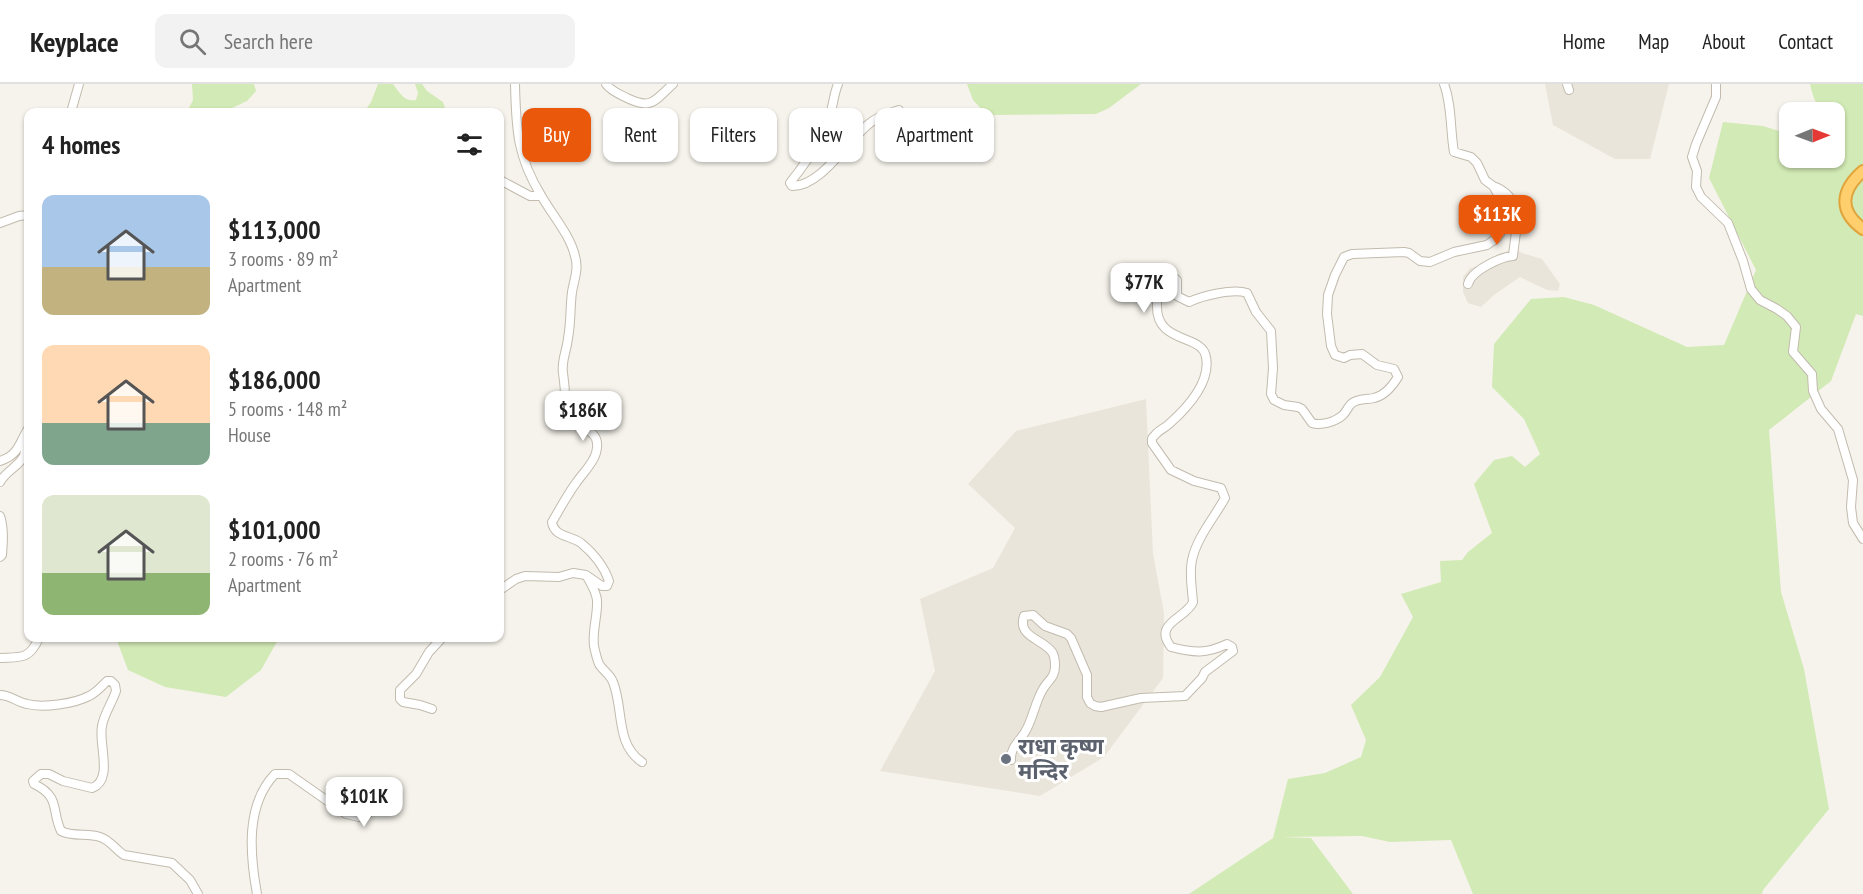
<!DOCTYPE html>
<html lang="en">
<head>
<meta charset="utf-8">
<style>
  body { margin:0; font-family:"PT Sans Narrow","Noto Sans Devanagari",sans-serif; background:#f2f2f2; color:#222; height:100vh; display:flex; flex-direction:column; font-size:22px; white-space:nowrap }
  * { box-sizing:border-box; margin:0 }
  p { font-size:20px; color:#767676 }
  .icon { flex:none; width:33px; height:33px; fill:none; stroke:currentColor; stroke-width:2; stroke-linecap:round; stroke-linejoin:round }
  .map { position:relative; flex:1; overflow:hidden }
  .sheet { position:absolute; left:24px; top:24px; width:480px; height:534px; display:flex; flex-direction:column; background:#fff; border-radius:12px; box-shadow:0 2px 4px #0004 }
  .sheet>* { flex:none }
  .guide { position:absolute; left:522px; top:24px; width:570px; height:54px; display:flex; gap:12px }
  .needle { width:39px; rotate:89deg }
  .fabs { position:absolute; left:1779px; top:18px; display:grid; gap:12px }
  .fabs a { display:grid; place-items:center; width:66px; height:66px; border-radius:12px; background:#fff; box-shadow:0 2px 4px #0004; font-size:30px }
  .price { position:absolute; translate:-50% -51px; padding:0 14px; border-radius:12px; background:#fff; color:#222; font-size:20px; line-height:39px; filter:drop-shadow(0 2px 3px #0008) }
  .price::after { content:''; position:absolute; left:50%; top:36px; width:18px; height:14px; margin-left:-9px; background:inherit; clip-path:polygon(0 0,100% 0,50% 100%) }
  .price.selected { background:#ea580c; color:#fff }
  ul { padding:0; list-style:none }
  li { display:flex; align-items:center; gap:18px; height:150px; padding:0 18px }
  li span { display:grid; place-items:center; flex:none; width:168px; height:120px; border-radius:12px; color:#555 }
  li>.icon { margin-inline-start:auto }
  span .icon { width:72px; height:72px; fill:#fffc; stroke-width:1 }
  li b { font-size:26px }
  h2 { display:flex; justify-content:space-between; align-items:center; height:72px; padding:0 18px; font-size:26px }
  .pill { padding:0 21px; border-radius:12px; background:#fff; box-shadow:0 2px 4px #0004; font-size:21px; line-height:54px }
  .pill.selected { background:#ea580c; color:#fff }
  header { display:flex; align-items:center; gap:36px; box-sizing:border-box; height:84px; padding:0 30px; background:#fff; border-bottom:2px solid #e0e0e0 }
  header strong { font-size:28px }
  nav { display:flex; gap:33px; margin-inline-start:auto; font-size:21px }
  .search { width:420px; height:54px; background:#f2f2f2; display:flex; align-items:center; gap:15px; box-sizing:border-box; padding:0 21px; border-radius:12px; color:#767676; font-size:22px }
  .map>svg:first-child { display:block }
</style>
</head>
<body>
<header>
<strong>Keyplace</strong>
<div class="search"><svg class="icon" aria-label="search" viewBox="0 0 24 24"><circle cx="10" cy="10" r="6"/><path d="M15 15l6 6"/></svg>Search here</div>
<nav><a>Home</a><a>Map</a><a>About</a><a>Contact</a></nav>
</header>
<div class="map">
<svg width="1863" height="810" viewBox="0 0 1863 810">
  <rect width="100%" height="100%" fill="#f6f3ec"/>
  <path fill="#eae5da" d="M1545 0H1669L1650 75H1615L1553 41Z
    M1514 164 1522 169 1542 175 1560 200 1558 207 1547 206 1520 193 1494 211 1481 223 1468 219 1463 208V193L1470 184 1486 180 1503 179Z
    M1146 315 1153 470 1164 529 1163 594 1104 673 1040 712 880 687 935 587 920 515 993 484 1015 444 968 400 1016 347Z"/>
  <path fill="#d2eab5" d="M192 0H254L256 7 247 17 230 25V28H187L193 16Z
    M378 0H393C400 9 404 18 416 16L418 9 415 0H422L427 7 443 18 445 24 442 28H364L371 18Z
    M967 0H1141L1109 24 1096 30 987 31 973 16Z
    M1810 0H1863V232L1856 230 1831 297 1769 346 1781 508 1804 585 1829 725 1763 806 1762 810H1473L1451 756 1390 758 1362 752 1281 753 1311 754 1353 810H1189L1273 754 1288 695 1325 689 1361 673 1366 656 1351 621 1380 593 1413 533 1401 510 1441 498 1440 477 1462 476 1468 468 1492 449 1474 400 1494 376 1512 372 1525 383 1540 370 1524 335 1492 303 1494 260 1531 215 1564 213 1594 221 1687 263 1724 261 1756 186 1709 94 1723 38 1763 42 1789 50 1790 74H1834L1835 63H1837L1845 43 1835 35 1834 28C1816 28 1814 15 1810 0Z
    M116 554H279L261 586 226 613 165 603 128 586Z"/>
  <g fill="none" stroke-linecap="round" stroke-linejoin="round">
    <defs>
      <path id="minor" d="M515 0C516 45 517 73 542 113 553 132 570 151 575 172 579 185 574 196 572 208 570 223 571 239 568 254 567 266 561 277 563 289 564 297 565 304 565 312 566 318 564 325 566 330 570 348 604 340 596 369 593 380 582 390 576 399 567 411 560 425 552 438 554 453 570 451 581 459 593 469 604 482 609 497L607 502H602L586 491C590 498 596 507 597 516 598 531 592 546 594 562 595 567 597 575 599 580 603 587 610 590 613 598 624 625 615 660 642 678
        M606 0C611 7 619 10 627 14 652 26 654 17 673 0
        M838 0C833 12 833 25 828 37 821 53 812 70 802 83 798 89 794 93 790 99L792 102C821 103 849 55 870 39 878 32 890 29 899 26
        M1567 0 1569 6
        M1716 0V13L1696 60 1692 73 1697 87 1696 103 1701 113 1728 139 1743 177 1751 205 1760 216 1777 225 1787 232 1796 243 1793 268 1812 290 1813 307 1821 325 1838 345 1853 396 1851 423 1853 439 1863 455
        M71 28 79 0
        M500 96 530 112H541
        M0 139 19 132 28 131
        M1468 200C1471 187 1500 173 1513 172 1514 160 1518 141 1517 129 1516 117 1504 105 1493 102
        M28 351 24 372 28 367
        M0 377C19 371 19 359 28 345
        M0 398C6 387 18 383 24 372
        M0 432C4 444 3 458 2 471L0 473
        M500 506 516 495 525 492 559 493 573 489 586 491
        M0 574C21 573 29 576 39 554
        M0 611C10 611 17 618 27 620 43 624 74 620 89 612 96 609 101 603 107 597H111L115 601 116 607C112 619 104 630 102 642 98 659 114 696 92 704L63 697 49 690H41L33 697 34 700C61 713 51 726 61 747 72 753 88 749 100 753 110 756 116 766 124 771L172 779 190 796 198 810
        M432 625 420 621 403 618 400 615V606L416 590 429 568 442 554
        M1011 676C1010 664 1019 658 1025 648 1033 635 1035 618 1043 605 1048 596 1055 594 1055 582 1055 578 1055 572 1052 568 1043 555 1017 553 1024 532L1033 531 1045 542 1067 550 1071 554 1087 591V613L1090 619 1095 622 1101 623 1141 614 1185 612 1202 594 1205 588 1233 567 1232 563 1227 560C1206 570 1194 569 1171 563 1152 539 1187 534 1193 518 1192 504 1189 489 1192 476 1197 453 1214 434 1225 414L1221 404 1194 397 1171 386 1152 359C1152 354 1151 355 1155 351 1159 346 1165 344 1169 340 1187 324 1211 299 1206 273 1202 249 1155 261 1157 220 1157 214 1156 207 1158 202 1161 195 1166 193 1173 193L1177 196V212L1189 218C1202 212 1233 204 1247 209L1256 228 1271 247 1273 284 1271 310 1274 316 1284 321 1298 323 1302 325 1312 339C1321 342 1335 338 1343 331 1346 328 1348 323 1351 320 1358 314 1366 316 1374 314 1384 312 1393 301 1398 293L1394 285 1377 281 1362 270 1350 271 1344 274 1335 271 1331 262 1327 230 1328 211 1335 191 1344 173 1352 170 1404 168 1409 169 1420 177 1430 178 1454 168 1487 161 1498 153 1508 136 1509 128 1507 118 1499 112 1493 102 1485 96 1477 79 1471 73 1454 68C1450 45 1452 21 1444 0
        M257 810C250 771 245 721 275 690H289L346 730 359 733 368 729 382 716 394 709"/>
      <path id="highway" d="M1863 87C1841 106 1838 127 1863 145"/>
    </defs>
    <use href="#minor" stroke="#c2bbae" stroke-width="10"/>
    <use href="#highway" stroke="#e0a43c" stroke-width="14"/>
    <use href="#minor" stroke="#fff" stroke-width="8"/>
    <use href="#highway" stroke="#ffcf6e" stroke-width="10"/>
  </g>
  <circle fill="#6b7280" stroke="#fff" stroke-width="2" cx="1006" cy="675" r="6"/>
  <g text-anchor="middle" stroke-width="6" stroke-linejoin="round" paint-order="stroke">
    <g font-size="22" font-weight="bold" fill="#5b616d" stroke="#fff" text-anchor="start">
      <text x="1018" y="670">राधा कृष्ण<tspan x="1018" dy="25">मन्दिर</tspan></text>
    </g>
  </g>
</svg>
<div class="fabs">
<a><svg class="needle" viewBox="-14 -14 28 28"><path d="M0-13l5 13h-10z" fill="#e53935"/><path d="M0 13l5-13h-10z" fill="#767676"/></svg></a>
</div>
<b class="price selected" style="left:1497px;top:162px">$113K</b>
<b class="price" style="left:1144px;top:230px">$77K</b>
<b class="price" style="left:583px;top:358px">$186K</b>
<b class="price" style="left:364px;top:744px">$101K</b>
<div class="guide">
<a class="pill selected">Buy</a>
<a class="pill">Rent</a>
<a class="pill">Filters</a>
<a class="pill">New</a>
<a class="pill">Apartment</a>
</div>
<section class="sheet">
<h2>4 homes<svg class="icon" aria-label="filters" viewBox="0 0 24 24"><path d="M4 7h16M4 17h16"/><circle cx="9" cy="7" r="2"/><circle cx="15" cy="17" r="2"/></svg></h2>
<ul>
<li><span style="background:linear-gradient(#a9c7e8 60%,#c2b280 0)"><svg class="icon" aria-label="home" viewBox="0 0 24 24"><path d="M3 11l9-7 9 7M6 9v11h12V9"/></svg></span><div><b>$113,000</b><p>3 rooms · 89 m²</p><p>Apartment</p></div></li>
<li><span style="background:linear-gradient(#ffd9b3 65%,#7fa58c 0)"><svg class="icon" aria-label="home" viewBox="0 0 24 24"><path d="M3 11l9-7 9 7M6 9v11h12V9"/></svg></span><div><b>$186,000</b><p>5 rooms · 148 m²</p><p>House</p></div></li>
<li><span style="background:linear-gradient(#dfe7d0 65%,#8fb573 0)"><svg class="icon" aria-label="home" viewBox="0 0 24 24"><path d="M3 11l9-7 9 7M6 9v11h12V9"/></svg></span><div><b>$101,000</b><p>2 rooms · 76 m²</p><p>Apartment</p></div></li>
</ul>
</section>
</div>
</body>
</html>
